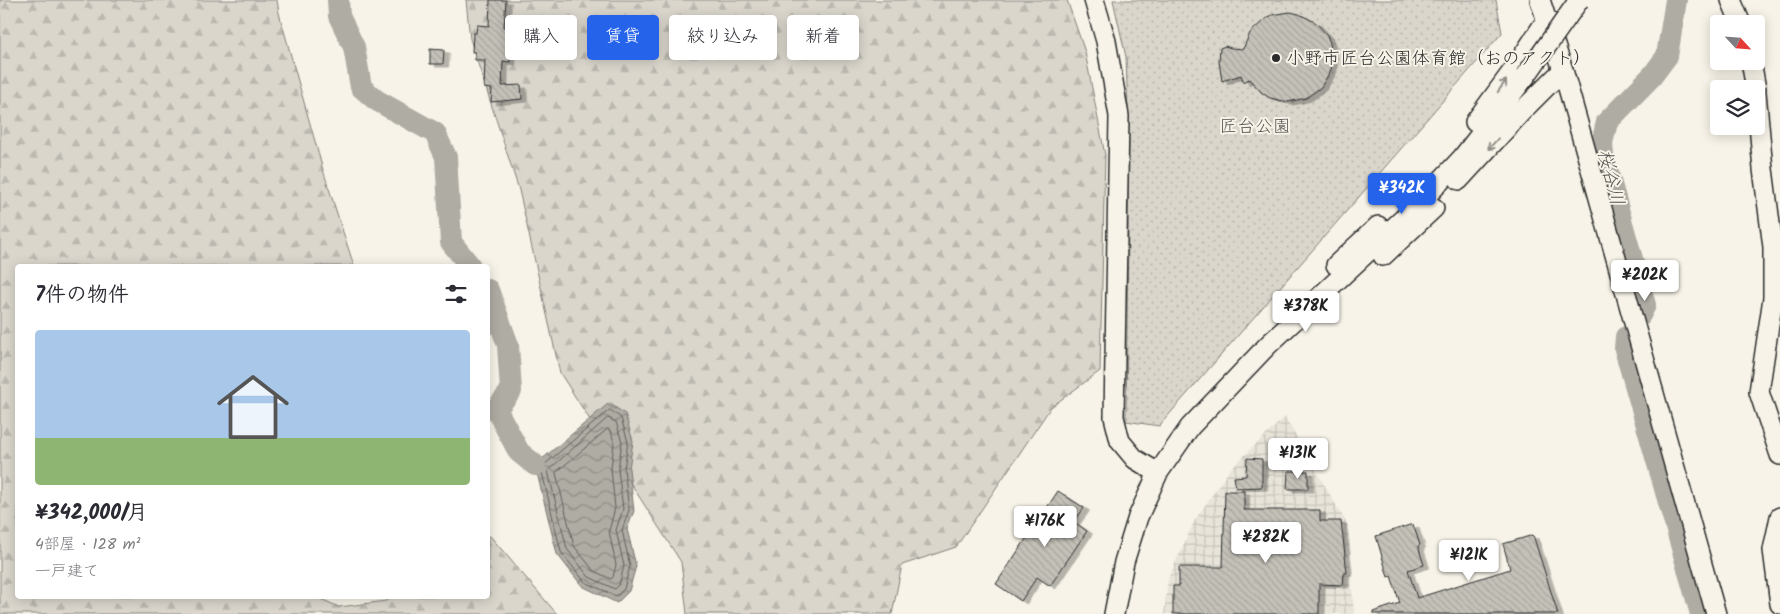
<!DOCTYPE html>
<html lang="ja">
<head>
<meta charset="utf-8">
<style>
  body { margin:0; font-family:Kalam,"Klee One",sans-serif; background:#f7f7f7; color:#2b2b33; height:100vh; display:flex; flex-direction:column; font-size:19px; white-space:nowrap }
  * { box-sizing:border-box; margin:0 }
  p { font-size:16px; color:#7c7c81 }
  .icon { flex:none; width:28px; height:28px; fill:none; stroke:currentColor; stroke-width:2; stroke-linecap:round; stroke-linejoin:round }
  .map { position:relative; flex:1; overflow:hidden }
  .details { position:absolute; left:15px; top:264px; width:475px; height:335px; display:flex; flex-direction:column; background:#fff; border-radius:5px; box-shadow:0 2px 12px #0003 }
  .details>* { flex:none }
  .guide { position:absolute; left:505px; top:15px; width:475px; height:45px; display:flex; gap:10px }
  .needle { width:32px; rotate:116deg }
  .fabs { position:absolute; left:1710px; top:15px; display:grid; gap:10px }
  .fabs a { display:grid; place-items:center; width:55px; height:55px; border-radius:5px; background:#fff; box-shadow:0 2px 12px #0003; font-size:25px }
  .price { position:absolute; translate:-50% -42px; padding:0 11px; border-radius:5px; background:#fff; color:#222; font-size:16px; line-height:32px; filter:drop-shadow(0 1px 2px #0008) }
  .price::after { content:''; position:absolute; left:50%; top:30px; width:15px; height:11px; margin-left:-8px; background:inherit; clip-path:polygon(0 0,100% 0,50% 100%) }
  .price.active { background:#2563eb; color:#fff }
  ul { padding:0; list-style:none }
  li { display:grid; align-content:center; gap:10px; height:265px; padding:0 20px }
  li+li { border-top:1px solid #e1e1e2 }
  li span { display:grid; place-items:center; height:155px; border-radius:5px; color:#555 }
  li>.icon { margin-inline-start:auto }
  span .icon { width:90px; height:90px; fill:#fffc; stroke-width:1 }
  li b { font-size:21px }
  h2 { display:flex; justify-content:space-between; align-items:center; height:60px; padding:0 20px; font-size:21px }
  .pill { padding:0 18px; border-radius:5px; background:#fff; box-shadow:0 2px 12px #0003; font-size:18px; line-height:45px }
  .pill.active { background:#2563eb; color:#fff }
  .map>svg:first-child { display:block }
</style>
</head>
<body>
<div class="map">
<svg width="1780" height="614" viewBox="0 0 1780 614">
  <defs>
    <pattern id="industrial-grid" width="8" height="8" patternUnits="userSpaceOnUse" patternTransform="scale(1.25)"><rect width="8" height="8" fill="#e8e4da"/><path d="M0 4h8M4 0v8" fill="none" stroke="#c7c4bb"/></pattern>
    <pattern id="green-dots" width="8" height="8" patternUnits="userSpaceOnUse" patternTransform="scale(1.25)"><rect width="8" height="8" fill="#dad6cc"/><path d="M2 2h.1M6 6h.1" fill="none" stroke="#bbb8af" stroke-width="1.8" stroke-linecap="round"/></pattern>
    <pattern id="forest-firs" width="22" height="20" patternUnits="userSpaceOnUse" patternTransform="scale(1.25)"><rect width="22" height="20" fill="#dad6cc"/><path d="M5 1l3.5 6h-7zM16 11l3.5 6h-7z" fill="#bbb8af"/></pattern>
    <pattern id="water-waves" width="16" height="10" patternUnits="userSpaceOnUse" patternTransform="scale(1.25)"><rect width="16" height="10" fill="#afaca4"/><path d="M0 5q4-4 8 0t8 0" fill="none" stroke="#8f8c86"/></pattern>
    <pattern id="building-back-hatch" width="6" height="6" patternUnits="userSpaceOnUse" patternTransform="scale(1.25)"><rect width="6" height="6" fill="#c4c1b9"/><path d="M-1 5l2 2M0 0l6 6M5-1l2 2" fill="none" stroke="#a9a69f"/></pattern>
    <filter id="shadow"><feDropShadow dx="5.5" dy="3" stdDeviation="0" flood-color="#0004"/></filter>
  </defs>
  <rect width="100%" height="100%" fill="#f7f3e8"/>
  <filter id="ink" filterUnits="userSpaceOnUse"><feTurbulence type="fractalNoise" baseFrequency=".02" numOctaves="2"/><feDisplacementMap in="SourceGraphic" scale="10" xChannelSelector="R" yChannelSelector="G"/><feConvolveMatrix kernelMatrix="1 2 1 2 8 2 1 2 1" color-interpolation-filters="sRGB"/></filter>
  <g filter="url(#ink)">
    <path fill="url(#industrial-grid)" d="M1285 417 1347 524 1354 614H1164L1168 579 1195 520 1230 469Z"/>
    <path fill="url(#green-dots)" stroke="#82807c" d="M1113 0H1496L1502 33 1159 426 1126 421 1129 140 1126 57Z"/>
    <path fill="url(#forest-firs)" stroke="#82807c" d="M0 0H277L279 13 323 170 354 266H18V596H314L339 607 386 601 393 596H488V536H490L557 614H0Z
      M466 0H1067L1085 52 1105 155 1100 371 1051 407 956 547 902 565 892 614H687L681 562 560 373 519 190 470 39Z"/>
    <path fill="url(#water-waves)" stroke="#7a7874" d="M609 403 625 414 633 441 629 469 634 511 627 529 636 566 629 591 617 603 582 586 557 554 535 465Z"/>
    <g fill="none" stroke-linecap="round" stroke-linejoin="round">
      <path stroke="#605f5b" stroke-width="1" d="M610 410 621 418 628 442 624 469 629 510 622 530 630 566 624 589 616 596 585 582 561 552 541 468Z
        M608 418 616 422 622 442 618 469 623 509 616 530 624 566 619 585 615 589 589 577 567 549 548 471Z
        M608 429 611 431 614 443 611 469 615 508 609 531 616 565 613 577 611 579 594 571 574 546 556 473Z"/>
      <path stroke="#afaca4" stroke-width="22" d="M338 0 339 16 354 47 361 87 376 100 435 133 446 157 451 242 470 266
        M488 290 508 345 511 391 496 409 519 452 535 465
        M1640 315 1645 305 1603 156 1602 143 1607 122 1652 76 1667 56 1676 0
        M1626 337 1625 349 1701 614"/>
    </g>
    <path fill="url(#building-back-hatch)" stroke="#2b2b2b" filter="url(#shadow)" d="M490 0H506L504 27H511L510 62 503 61 502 86 521 85 522 99 491 102 492 89 484 88 485 60H475V52H472L473 33H476L477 25 489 26Z
      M1290 12 1299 14 1315 22 1327 35 1330 43 1332 61 1331 70 1321 87 1306 98 1288 102 1270 98 1262 93 1249 79 1244 82 1241 75 1222 81 1219 62 1220 48 1225 46 1231 48 1243 49 1250 33 1264 20 1272 15Z
      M430 49 444 50 443 64H430Z
      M1247 458 1262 459V487L1236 488 1234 477 1246 476Z
      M1288 471H1308V489H1287Z
      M1058 491 1084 508 1074 522 1087 531 1050 586 1037 577 1021 601 996 584Z
      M1225 491H1244V510H1320V521H1341L1347 573H1344L1343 585 1319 584V614H1173V586H1179V567H1223Z
      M1413 524 1420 545 1418 546 1424 565 1408 570 1417 598 1510 569 1503 544 1533 535 1558 614H1373V612L1400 603 1391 576 1388 577 1376 536Z"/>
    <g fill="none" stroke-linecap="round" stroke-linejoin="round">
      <defs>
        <path id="minor" d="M1094 0 1106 41 1119 116 1114 417 1120 441 1135 459 1158 473
          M1540 0 1563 70 1716 614
          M1731 0 1741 24
          M1751 61 1756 89
          M1756 92 1763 169 1773 247V298L1759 392 1780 455
          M1475 122 1517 65 1547 19
          M1459 180 1526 107 1563 70
          M1383 256 1434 208
          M1336 265 1378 226
          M1780 517 1773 550 1780 604
          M1114 614 1124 562 1138 517 1158 473 1190 427 1268 345 1419 204 1462 158 1525 77"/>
      </defs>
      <use href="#minor" stroke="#2b2b2b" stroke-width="22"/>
      <use href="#minor" stroke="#f7f3e8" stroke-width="19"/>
      <defs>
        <path id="minor-bridge" d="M1525 77 1579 0"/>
      </defs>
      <use href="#minor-bridge" stroke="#2b2b2b" stroke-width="22" stroke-linecap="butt"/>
      <use href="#minor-bridge" stroke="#f7f3e8" stroke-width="19"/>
    </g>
    <defs><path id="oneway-shaft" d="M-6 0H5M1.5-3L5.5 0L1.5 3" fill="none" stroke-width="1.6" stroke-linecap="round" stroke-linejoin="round" transform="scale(1.25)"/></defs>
    <g stroke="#918f8a">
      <use href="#oneway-shaft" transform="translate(1502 86) rotate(-55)"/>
      <use href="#oneway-shaft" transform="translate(1493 144) rotate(132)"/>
    </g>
  </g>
  <circle fill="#2b2b2b" stroke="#f7f3e8" stroke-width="2" cx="1276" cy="58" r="5"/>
  <g text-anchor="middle" stroke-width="4" stroke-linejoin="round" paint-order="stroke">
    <g font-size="18" fill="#2b2b2b" stroke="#f7f3e8" text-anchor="start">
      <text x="1286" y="64">小野市匠台公園体育館（おのアクト）</text>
    </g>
    <g font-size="18" fill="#575653" stroke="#f7f3e8">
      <text x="1255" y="132">匠台公園</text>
    </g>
    <g font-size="19" font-style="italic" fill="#53524f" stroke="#f7f3e8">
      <text transform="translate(1612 177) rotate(76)" y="7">桜谷川</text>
    </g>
  </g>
</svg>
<div class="fabs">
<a><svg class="needle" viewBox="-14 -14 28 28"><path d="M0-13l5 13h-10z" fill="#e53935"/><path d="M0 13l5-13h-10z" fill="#7c7c81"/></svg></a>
<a><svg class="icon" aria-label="layers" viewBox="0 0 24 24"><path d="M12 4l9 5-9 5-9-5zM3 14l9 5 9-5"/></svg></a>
</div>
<b class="price active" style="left:1402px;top:215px">¥342K</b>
<b class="price" style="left:1645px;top:302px">¥202K</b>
<b class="price" style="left:1306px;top:333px">¥378K</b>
<b class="price" style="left:1298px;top:480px">¥131K</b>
<b class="price" style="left:1045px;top:548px">¥176K</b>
<b class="price" style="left:1266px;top:564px">¥282K</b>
<b class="price" style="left:1469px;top:582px">¥121K</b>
<div class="guide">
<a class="pill">購入</a>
<a class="pill active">賃貸</a>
<a class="pill">絞り込み</a>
<a class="pill">新着</a>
</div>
<section class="details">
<h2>7件の物件<svg class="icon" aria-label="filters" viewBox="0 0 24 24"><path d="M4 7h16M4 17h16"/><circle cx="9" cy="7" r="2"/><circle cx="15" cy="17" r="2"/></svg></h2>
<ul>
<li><span style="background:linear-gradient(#a9c7e8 70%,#8fb573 0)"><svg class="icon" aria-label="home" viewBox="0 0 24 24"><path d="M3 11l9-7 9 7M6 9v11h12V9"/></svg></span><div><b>¥342,000/月</b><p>4部屋 · 128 m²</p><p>一戸建て</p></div></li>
</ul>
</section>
</div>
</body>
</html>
